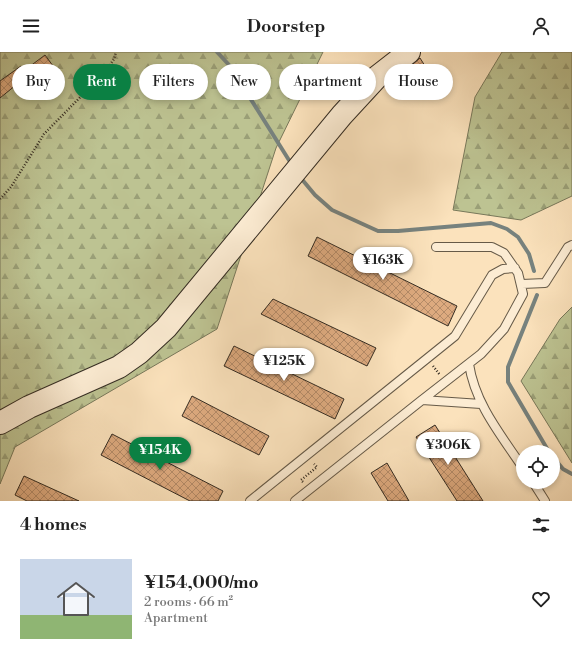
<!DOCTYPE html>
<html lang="en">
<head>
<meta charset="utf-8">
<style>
  body { margin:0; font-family:"Libre Bodoni",serif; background:#f6f6f6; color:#222; height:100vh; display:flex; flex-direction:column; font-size:15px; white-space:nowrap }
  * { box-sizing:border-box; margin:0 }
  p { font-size:13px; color:#767676 }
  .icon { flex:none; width:22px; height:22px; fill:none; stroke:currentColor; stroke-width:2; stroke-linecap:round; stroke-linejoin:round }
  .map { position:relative; height:449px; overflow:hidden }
  .panel { display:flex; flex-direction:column; background:#fff; flex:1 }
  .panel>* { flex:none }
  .top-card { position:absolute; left:12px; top:12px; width:548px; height:36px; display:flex; gap:8px }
  .tools { position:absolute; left:516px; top:393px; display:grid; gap:8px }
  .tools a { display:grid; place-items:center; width:44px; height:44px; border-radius:50%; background:#fff; box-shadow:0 2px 6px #0003; font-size:20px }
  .price { position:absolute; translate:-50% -34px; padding:0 9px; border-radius:14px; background:#fff; color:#222; font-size:13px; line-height:26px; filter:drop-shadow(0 1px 2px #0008) }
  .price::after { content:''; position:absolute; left:50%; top:24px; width:12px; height:9px; margin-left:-6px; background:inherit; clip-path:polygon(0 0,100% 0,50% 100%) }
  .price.active { background:#0b8043; color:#fff }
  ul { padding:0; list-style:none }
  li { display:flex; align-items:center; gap:12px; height:100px; padding:0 20px }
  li+li { border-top:1px solid #e0e0e0 }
  li span { display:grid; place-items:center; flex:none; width:112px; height:80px; border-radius:0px; color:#555 }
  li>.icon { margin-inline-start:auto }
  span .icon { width:48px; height:48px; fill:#fffc; stroke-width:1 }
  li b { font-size:17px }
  h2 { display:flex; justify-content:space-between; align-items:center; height:48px; padding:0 20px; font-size:17px }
  .chip { padding:0 14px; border-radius:18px; background:#fff; box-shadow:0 2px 6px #0003; font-size:14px; line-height:36px }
  .chip.active { background:#0b8043; color:#fff }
  header { display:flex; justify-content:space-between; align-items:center; height:52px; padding:0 20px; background:#fff; font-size:18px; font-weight:600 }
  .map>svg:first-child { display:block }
</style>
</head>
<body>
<header><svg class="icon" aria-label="menu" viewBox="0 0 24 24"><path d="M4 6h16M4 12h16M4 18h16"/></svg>Doorstep<svg class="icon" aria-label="person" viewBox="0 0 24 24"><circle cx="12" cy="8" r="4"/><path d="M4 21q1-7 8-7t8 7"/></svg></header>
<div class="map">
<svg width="572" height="449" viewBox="0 0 572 449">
  <defs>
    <pattern id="forest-firs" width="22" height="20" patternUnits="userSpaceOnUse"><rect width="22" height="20" fill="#bdc392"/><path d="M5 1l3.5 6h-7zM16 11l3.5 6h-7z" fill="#9a9f77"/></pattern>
    <pattern id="building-cross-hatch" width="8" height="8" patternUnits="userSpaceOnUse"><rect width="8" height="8" fill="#ddaa7f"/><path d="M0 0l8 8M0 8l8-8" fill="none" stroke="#b48b68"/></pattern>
  </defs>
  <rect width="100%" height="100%" fill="#fbe2bc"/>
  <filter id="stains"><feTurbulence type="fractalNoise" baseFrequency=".005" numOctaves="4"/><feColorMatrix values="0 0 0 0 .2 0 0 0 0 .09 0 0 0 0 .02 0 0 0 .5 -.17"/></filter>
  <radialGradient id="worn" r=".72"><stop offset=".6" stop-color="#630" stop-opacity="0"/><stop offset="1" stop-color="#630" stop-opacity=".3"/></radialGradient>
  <path fill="url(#forest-firs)" stroke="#78785a" d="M0 0H323L276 96 217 277 15 395 0 432Z
    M502 0H572V144L521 168 453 158 475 45Z
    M572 255V411L521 329 560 267Z"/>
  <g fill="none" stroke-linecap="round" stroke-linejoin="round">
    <path stroke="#77827e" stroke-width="4" d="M217 0 230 14 292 113
      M300 125 315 143 332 158 378 179H398L491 171 507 177 518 185 529 202 534 219
      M537 243 508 315V330L549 400
      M553 405 563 417 572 422"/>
  </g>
  <path fill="url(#building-cross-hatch)" stroke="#342c22" d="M45 3 56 18 35 33 25 18Z
    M420 6 425 14 409 24 406 18Z
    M21 14 27 24 0 46V29Z
    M317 185 457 254 448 274 308 204Z
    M273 247 376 296 367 314 261 262Z
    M234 294 344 347 335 367 224 314Z
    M192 344 269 384 259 403 182 364Z
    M435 373 483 449H457L416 385Z
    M112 382 223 439 218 449H190L101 403Z
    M387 411 409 449H388L371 421Z
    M24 424 79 449H27L15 443Z"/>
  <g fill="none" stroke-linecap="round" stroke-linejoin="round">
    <defs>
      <path id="lane" d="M436 195H492L504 201 518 221 523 242 504 277 481 302 422 348 481 352
        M522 232 545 231 568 195 572 193
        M469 312C475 352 501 383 523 416
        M533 430 545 449
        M250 449 455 284 492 223 503 217 515 216
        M295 449 422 348"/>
      <path id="secondary" d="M0 371 29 355 119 315 139 301 166 276 342 63 377 25 409 0"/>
    </defs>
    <use href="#lane" stroke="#665a48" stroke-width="10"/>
    <use href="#secondary" stroke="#342c22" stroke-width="24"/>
    <path stroke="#342c22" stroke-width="2.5" stroke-dasharray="1 2" stroke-linecap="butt" d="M0 147 11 135 44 82 106 19 114 7 116 0
      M433 314 440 323
      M303 430 301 428 317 415 314 412"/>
    <use href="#lane" stroke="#fcecd3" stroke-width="8"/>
    <use href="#secondary" stroke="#fcecd3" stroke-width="22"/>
  </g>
  <rect width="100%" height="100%" filter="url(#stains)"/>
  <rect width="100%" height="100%" fill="url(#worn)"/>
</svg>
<div class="tools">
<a><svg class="icon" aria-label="locate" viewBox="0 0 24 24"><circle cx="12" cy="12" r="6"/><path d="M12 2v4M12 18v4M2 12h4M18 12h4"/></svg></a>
</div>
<b class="price" style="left:383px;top:229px">¥163K</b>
<b class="price" style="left:284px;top:330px">¥125K</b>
<b class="price" style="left:448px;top:414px">¥306K</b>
<b class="price active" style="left:160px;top:419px">¥154K</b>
<div class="top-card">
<a class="chip">Buy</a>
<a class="chip active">Rent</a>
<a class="chip">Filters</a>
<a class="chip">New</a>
<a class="chip">Apartment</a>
<a class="chip">House</a>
</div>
</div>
<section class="panel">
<h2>4 homes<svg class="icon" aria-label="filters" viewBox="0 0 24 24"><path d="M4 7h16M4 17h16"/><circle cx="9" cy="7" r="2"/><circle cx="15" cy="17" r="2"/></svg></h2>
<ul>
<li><span style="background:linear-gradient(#c9d6e8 70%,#8fb573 0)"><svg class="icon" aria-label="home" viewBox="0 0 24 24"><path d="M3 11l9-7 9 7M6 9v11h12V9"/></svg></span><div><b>¥154,000/mo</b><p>2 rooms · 66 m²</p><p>Apartment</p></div><svg class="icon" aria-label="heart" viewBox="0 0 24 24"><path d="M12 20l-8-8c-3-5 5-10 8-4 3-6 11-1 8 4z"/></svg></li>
</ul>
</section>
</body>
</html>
